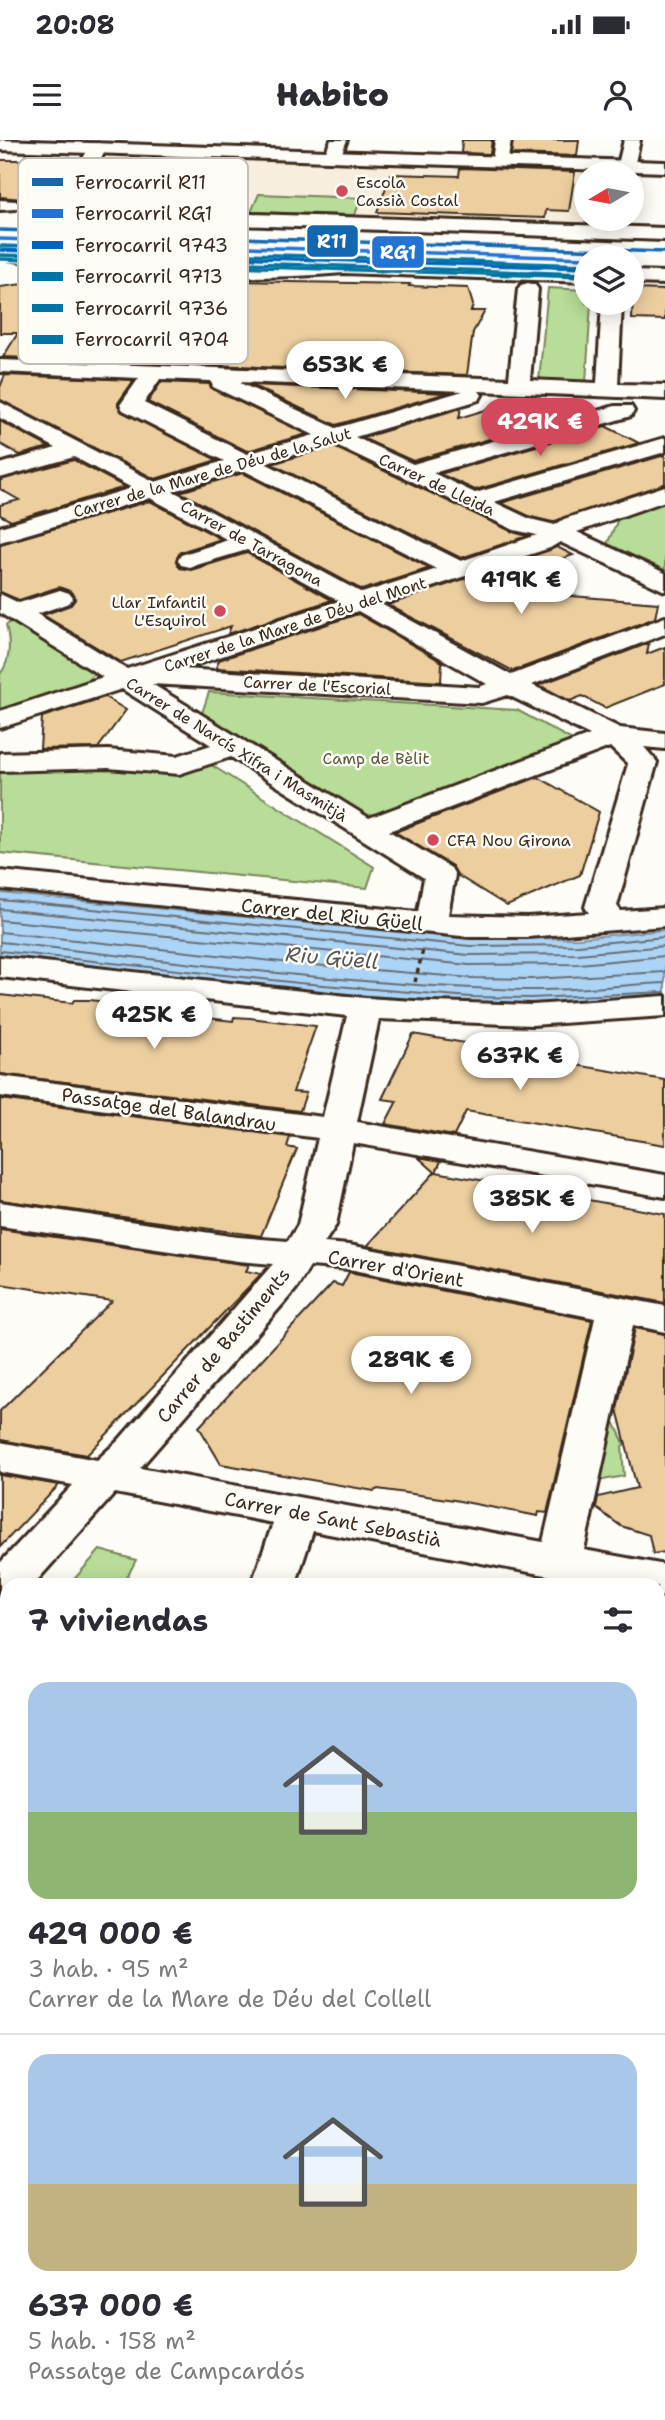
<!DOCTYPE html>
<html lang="es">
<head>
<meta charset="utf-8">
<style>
  body { margin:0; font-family:"Shantell Sans",sans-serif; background:#f7f7f7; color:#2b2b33; height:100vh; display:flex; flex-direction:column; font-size:26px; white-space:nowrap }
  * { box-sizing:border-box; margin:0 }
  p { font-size:23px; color:#7c7c81 }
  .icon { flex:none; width:38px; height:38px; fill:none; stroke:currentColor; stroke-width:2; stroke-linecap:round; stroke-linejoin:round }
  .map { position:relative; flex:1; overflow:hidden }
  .side { position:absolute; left:0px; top:1438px; width:665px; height:842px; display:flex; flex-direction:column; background:#fff; border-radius:21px 21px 0 0; box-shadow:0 4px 18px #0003 }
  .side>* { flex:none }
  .needle { width:46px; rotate:260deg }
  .tools { position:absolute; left:574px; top:21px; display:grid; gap:14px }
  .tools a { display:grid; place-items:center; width:70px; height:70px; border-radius:50%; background:#fff; box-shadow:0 4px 18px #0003; font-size:35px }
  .price { position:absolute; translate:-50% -60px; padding:0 16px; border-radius:24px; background:#fff; color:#222; font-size:23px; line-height:46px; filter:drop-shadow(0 2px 4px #0008) }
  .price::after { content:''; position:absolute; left:50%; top:42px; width:21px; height:16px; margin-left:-10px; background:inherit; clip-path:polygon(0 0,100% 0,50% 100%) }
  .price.selected { background:#d1495b; color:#fff }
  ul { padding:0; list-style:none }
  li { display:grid; align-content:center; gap:14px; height:371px; padding:0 28px }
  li+li { border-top:2px solid #e1e1e2 }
  li span { display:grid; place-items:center; height:217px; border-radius:21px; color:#555 }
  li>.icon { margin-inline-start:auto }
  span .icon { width:126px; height:126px; fill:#fffc; stroke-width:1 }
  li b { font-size:30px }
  h2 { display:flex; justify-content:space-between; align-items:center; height:84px; padding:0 28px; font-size:30px }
  .status { display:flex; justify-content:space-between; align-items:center; height:49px; padding:0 35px; background:#fff; direction:ltr }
  .status svg { height:19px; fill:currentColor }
  header { display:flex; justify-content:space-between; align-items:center; height:91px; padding:0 28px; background:#fff; font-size:32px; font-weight:800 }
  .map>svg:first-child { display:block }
</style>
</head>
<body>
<div class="status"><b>20:08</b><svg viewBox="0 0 49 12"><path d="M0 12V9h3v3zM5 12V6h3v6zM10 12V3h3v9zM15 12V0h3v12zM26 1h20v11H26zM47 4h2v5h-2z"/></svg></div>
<header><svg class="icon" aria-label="menu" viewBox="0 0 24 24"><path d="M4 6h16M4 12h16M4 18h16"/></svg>Habito<svg class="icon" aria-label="person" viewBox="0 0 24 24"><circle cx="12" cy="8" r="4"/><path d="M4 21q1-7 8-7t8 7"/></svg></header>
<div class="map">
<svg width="665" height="2280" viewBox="0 0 665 2280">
  <rect width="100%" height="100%" fill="#fdfcf7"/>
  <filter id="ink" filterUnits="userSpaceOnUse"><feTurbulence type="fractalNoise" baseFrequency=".0143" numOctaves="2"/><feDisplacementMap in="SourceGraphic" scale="14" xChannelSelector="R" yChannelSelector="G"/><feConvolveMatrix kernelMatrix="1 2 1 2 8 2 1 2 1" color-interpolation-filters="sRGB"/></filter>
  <g filter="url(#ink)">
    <path fill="#f8eedd" d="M119 15 575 29 590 33H586L587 84 87 68Z"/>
    <path fill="#b7dd98" stroke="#79845b" stroke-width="2" d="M259 54 361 58 355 75 251 72Z
      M548 148 586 150V163H591L586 242 539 241Z
      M665 361V430L607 404 619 377Z
      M15 479 96 530 85 545 0 573V534C11 521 10 501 6 485Z
      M209 552 517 570 578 603 371 682 201 576Z
      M208 623 374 727 367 748 0 713V629Z
      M599 1250 625 1305 622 1306 624 1336 573 1346Z
      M100 1410 136 1420 123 1445H69Z
      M7 1517V1682L0 1696V1525Z
      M0 2195 7 2197V2273H277L301 2280H0Z"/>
    <path fill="#acd4f6" stroke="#7f90a0" stroke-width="2" d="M0 753 470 799 578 798 665 790V858L531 865 471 864 298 850 0 818Z"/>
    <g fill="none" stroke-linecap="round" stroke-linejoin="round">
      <path stroke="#686e74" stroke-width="2" d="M0 760 470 806 578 805 665 797
        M0 769 469 815 578 814 665 806
        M0 780 469 825 579 824 665 816
        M0 792 301 824 472 838 531 839 665 832
        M0 802C175 821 351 846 527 850 573 851 619 845 665 843
        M0 811 299 843 471 857 531 858 665 852"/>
    </g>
    <path fill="#ecce9f" stroke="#3b2a1e" stroke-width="2" d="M462 0H492L490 14 461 13Z
      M513 0H579L577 16 511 14Z
      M0 20H17L49 22 23 59 0 57Z
      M460 28 575 32 569 71 546 70 545 78 377 72 391 34 459 36Z
      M109 139 410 144 409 146 468 148 473 165 471 171H485L473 192 467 235 3 217 18 193H0V147L52 140Z
      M633 149 665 150V180L632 179Z
      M5 235 134 240 118 263 121 271 217 320 155 339 0 260V247Z
      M161 242 209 244 212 249 307 294 247 311 148 262Z
      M251 245 447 253 336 285Z
      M518 260 559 278 577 274 413 321 362 298 461 268 459 278Z
      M0 281 49 307 20 315 0 304Z
      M605 286 639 303 475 350 440 334Z
      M332 306 513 392 527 396 461 418 272 324Z
      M665 315V344L552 382 531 377 501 363Z
      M74 320 125 347 11 381 0 375V365L19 360 0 349V340Z
      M243 333 430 428 362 450 180 352Z
      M150 361 221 399 180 412 176 421 180 428 191 430 247 413 332 460 228 494 231 486 121 522 43 475 71 465 76 458 70 451 59 447 19 460 0 452V404Z
      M557 407 573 415 473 448 658 463 655 478 513 531 388 465Z
      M358 474 442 522 441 542 216 528 219 520Z
      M649 503 647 514 665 507V544L605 568 582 556 570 561 539 545Z
      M105 557 126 570 98 608 40 609 42 577Z
      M538 637 599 672 580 735 507 766 457 735 452 726 395 692Z
      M0 855 72 863 74 860H90L140 866 155 869 153 872 233 881 234 877 250 878 316 886 293 952 306 953 300 971 0 934Z
      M413 894 494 908 493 911 665 940V1005L466 971 454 996 385 984 397 961 382 959Z
      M0 959 290 997 287 1007 297 1009 261 1096 0 1060Z
      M418 1017 441 1021 436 1032 665 1074V1163L367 1106 435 1032Z
      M0 1089 249 1125 246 1131 261 1134 87 1315 0 1300V1271L112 1161 0 1144Z
      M349 1132 592 1180 547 1373 539 1372 538 1376 454 1360 378 1349 374 1351 221 1324 199 1287 333 1143 342 1146Z
      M635 1188 665 1194V1412L653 1414 649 1395 621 1386 596 1368 598 1357 637 1348 617 1269Z
      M0 1335 59 1345 0 1407Z"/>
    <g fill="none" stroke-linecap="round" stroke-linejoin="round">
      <defs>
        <path id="minor" d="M331 0H347L339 20 333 21 324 16Z
          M495 0H511L507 25H495L492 21Z
          M624 0H640L632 36V33H616Z
          M98 3 107 8 72 68 665 88V100L66 79 55 97H41L39 93 89 8Z
          M0 60 16 61 19 65 16 69 0 70Z
          M0 106C109 125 234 131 344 121L586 130V142L344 133C234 142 109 136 0 118Z
          M632 131 665 132V144L632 143Z
          M528 143 535 145 538 149 530 240 597 243 602 163H622L618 244 665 245V259L479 251 482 255 479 260 355 297 413 324 615 266H631L634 271 631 276 433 333 475 353 665 298V312L494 362 530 379 555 385 564 379 665 346V361L577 392 665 433V451L560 402 550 408 381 464 511 535 665 477V494L532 545 620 588 665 593V609L644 607 657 622 617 766 621 771 665 768V786L527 797H471L0 749V731L418 772 424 738 231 617 179 634 108 628 0 631V613L108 610 177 616 211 605 122 549 0 588V571L103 537 0 473V454L19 463 60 450 69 453 73 458 69 463 37 474 127 529 339 461 247 410 190 427 181 425 178 420 181 415 228 400 150 358 0 402V387L132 348 74 317 0 338V324L56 308 0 278V262L155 342 224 321 123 270 120 265 139 238 0 232V220L509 239 518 149 521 145ZM160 239 211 241 213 247 314 295 247 314 144 263ZM238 242 463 251 336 288ZM332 303 514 390 537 395 461 421 265 323ZM243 330 437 429 362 453 173 351ZM358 471 487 544 479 547 183 529ZM152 544 482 563 508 555 590 595 369 678ZM610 607 628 624 585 767 589 773 527 777 448 775 455 735 451 728 389 691Z
          M0 817 365 858 431 862 532 865 665 856V876L532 885 379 879 357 982 665 1035V1057L353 1003 336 1085 324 1103 349 1105 665 1166V1192L633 1185 584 1410 665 1425V1457L658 1456V1446H603L313 1391 295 1446H251L273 1383 115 1353 32 1446H7V1466L0 1468V1423L73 1345 0 1332V1302L97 1320 118 1301 273 1124 238 1121 0 1086V1062L238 1097 288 1101 298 1085 318 998 0 956V936L323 977 347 876 0 837ZM310 1126 349 1129 595 1178 543 1402 140 1328 296 1149Z
          M0 1654 7 1656V1696L0 1694Z
          M658 1797 665 1798V1842L658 1841Z
          M665 1883V1958L658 1961V1885Z
          M0 2084 7 2085V2139L0 2138Z
          M658 2236 665 2238V2280H634L631 2273H658Z
          M552 2273H612L611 2280H551Z"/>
        <path id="major" d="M0 0 665 22V32L0 10Z"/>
      </defs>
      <use href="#minor" stroke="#3b2a1e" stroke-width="6"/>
      <use href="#major" stroke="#3b2a1e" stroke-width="6"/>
      <path stroke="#3b2a1e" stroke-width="2" stroke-dasharray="2.5 2.5" stroke-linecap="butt" d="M152 197 162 162"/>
      <path stroke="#3b2a1e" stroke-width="3.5" stroke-dasharray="4.5 4.5" stroke-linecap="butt" d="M415 842 423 810"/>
      <use href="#minor" fill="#fdfcf7" fill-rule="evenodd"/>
      <use href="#major" fill="#fdfcf7" fill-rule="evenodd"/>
      <defs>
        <path id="rail-1" d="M0 90 665 112"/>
        <path id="rail-2" d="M0 99 586 118"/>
        <path id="rail-3" d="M0 110 586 128"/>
        <path id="rail-4" d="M0 119 586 137"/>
        <path id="rail-5" d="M0 106 586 125"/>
        <path id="rail-6" d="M0 115 586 134"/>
      </defs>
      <use href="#rail-1" stroke="#fdfcf7" stroke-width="6"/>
      <use href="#rail-2" stroke="#fdfcf7" stroke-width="6"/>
      <use href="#rail-3" stroke="#fdfcf7" stroke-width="6"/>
      <use href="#rail-4" stroke="#fdfcf7" stroke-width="6"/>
      <use href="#rail-5" stroke="#fdfcf7" stroke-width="6"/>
      <use href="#rail-6" stroke="#fdfcf7" stroke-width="6"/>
      <use href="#rail-1" stroke="#1267af" stroke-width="3.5"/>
      <use href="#rail-2" stroke="#2373d5" stroke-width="3.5"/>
      <use href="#rail-3" stroke="#0065bd" stroke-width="3.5"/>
      <use href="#rail-4" stroke="#0075a1" stroke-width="3.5"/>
      <use href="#rail-5" stroke="#0075a1" stroke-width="3.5"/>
      <use href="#rail-6" stroke="#0075a1" stroke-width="3.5"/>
    </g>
  </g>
  <g fill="#d1495b" stroke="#fdfcf7" stroke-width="2.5">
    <circle cx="342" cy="51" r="7"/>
    <circle cx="220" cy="471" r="7"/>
    <circle cx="433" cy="700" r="7"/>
  </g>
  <g text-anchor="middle" stroke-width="5" stroke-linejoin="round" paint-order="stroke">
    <g font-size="16" fill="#3b2a1e" stroke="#fdfcf7" text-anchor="start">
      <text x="356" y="48">Escola<tspan x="356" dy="18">Cassià Costal</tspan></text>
      <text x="206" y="468" text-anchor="end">Llar Infantil<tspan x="206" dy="18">L'Esquirol</tspan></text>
      <text x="447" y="706">CFA Nou Girona</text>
    </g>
    <g font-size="16" fill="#3b2a1e" stroke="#fdfcf7">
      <text transform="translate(212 332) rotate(-16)" y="6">Carrer de la Mare de Déu de la Salut</text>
      <text transform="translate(437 344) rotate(25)" y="6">Carrer de Lleida</text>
      <text transform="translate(252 403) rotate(29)" y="6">Carrer de Tarragona</text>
      <text transform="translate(295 484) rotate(-18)" y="6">Carrer de la Mare de Déu del Mont</text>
      <text transform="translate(317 545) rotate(3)" y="6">Carrer de l'Escorial</text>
      <text transform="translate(237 609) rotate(32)" y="6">Carrer de Narcís Xifra i Masmitjà</text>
    </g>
    <g font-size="16" fill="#5a573c" stroke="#fdfcf7">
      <text x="376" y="624">Camp de Bèlit</text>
    </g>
    <g font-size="19" fill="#3b2a1e" stroke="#fdfcf7">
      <text transform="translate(332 774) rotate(6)" y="7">Carrer del Riu Güell</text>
      <text transform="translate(169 969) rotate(8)" y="7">Passatge del Balandrau</text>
      <text transform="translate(396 1128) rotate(10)" y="7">Carrer d'Orient</text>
      <text transform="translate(223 1205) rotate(-50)" y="7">Carrer de Bastiments</text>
      <text transform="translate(333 1379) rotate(11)" y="7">Carrer de Sant Sebastià</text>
    </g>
    <g font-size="21" font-style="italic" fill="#575454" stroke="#fdfcf7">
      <text transform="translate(332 818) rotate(5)" y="7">Riu Güell</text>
    </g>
  </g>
  <rect x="18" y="18" width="230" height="206" rx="10" fill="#fdfcf7" stroke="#c3bdb6" stroke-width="2"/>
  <rect x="32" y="38" width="31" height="8" fill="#1267af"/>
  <rect x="32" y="69" width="31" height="9" fill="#2373d5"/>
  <rect x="32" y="101" width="31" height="8" fill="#0065bd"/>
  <rect x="32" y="132" width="31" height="9" fill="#0075a1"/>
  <rect x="32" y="164" width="31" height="8" fill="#0075a1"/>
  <rect x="32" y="195" width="31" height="9" fill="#0075a1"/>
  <g font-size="19" fill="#3b2a1e">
    <text x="75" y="49">Ferrocarril R11</text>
    <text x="75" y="80">Ferrocarril RG1</text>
    <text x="75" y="112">Ferrocarril 9743</text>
    <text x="75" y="143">Ferrocarril 9713</text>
    <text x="75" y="175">Ferrocarril 9736</text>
    <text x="75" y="206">Ferrocarril 9704</text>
  </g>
  <g stroke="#fdfcf7" stroke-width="2.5">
    <rect x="306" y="84" width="53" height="34" rx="7" fill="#1267af"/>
    <rect x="371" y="95" width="54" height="34" rx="7" fill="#2373d5"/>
  </g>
  <g font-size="19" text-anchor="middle" font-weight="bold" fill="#fff">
    <text x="332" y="108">R11</text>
    <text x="398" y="119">RG1</text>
  </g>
</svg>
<div class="tools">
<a><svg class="needle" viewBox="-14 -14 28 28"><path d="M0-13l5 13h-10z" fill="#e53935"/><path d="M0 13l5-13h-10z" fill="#7c7c81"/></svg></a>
<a><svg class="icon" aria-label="layers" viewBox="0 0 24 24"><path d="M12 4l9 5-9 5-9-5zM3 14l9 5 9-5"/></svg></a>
</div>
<b class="price" style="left:345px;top:261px">653K €</b>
<b class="price selected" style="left:540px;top:318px">429K €</b>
<b class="price" style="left:521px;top:476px">419K €</b>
<b class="price" style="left:154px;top:911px">425K €</b>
<b class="price" style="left:520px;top:952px">637K €</b>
<b class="price" style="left:532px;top:1095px">385K €</b>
<b class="price" style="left:411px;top:1256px">289K €</b>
<section class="side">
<h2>7 viviendas<svg class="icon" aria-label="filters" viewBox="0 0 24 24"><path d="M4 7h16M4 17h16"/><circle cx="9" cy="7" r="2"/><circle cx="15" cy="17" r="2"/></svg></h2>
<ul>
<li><span style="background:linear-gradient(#a9c7e8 60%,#8fb573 0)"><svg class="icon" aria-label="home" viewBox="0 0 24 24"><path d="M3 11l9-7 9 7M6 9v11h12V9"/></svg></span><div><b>429 000 €</b><p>3 hab. · 95 m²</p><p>Carrer de la Mare de Déu del Collell</p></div></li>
<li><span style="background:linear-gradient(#a9c7e8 60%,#c2b280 0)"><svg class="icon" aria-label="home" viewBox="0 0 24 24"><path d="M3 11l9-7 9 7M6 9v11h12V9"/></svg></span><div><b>637 000 €</b><p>5 hab. · 158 m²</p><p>Passatge de Campcardós</p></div></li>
</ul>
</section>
</div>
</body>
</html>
